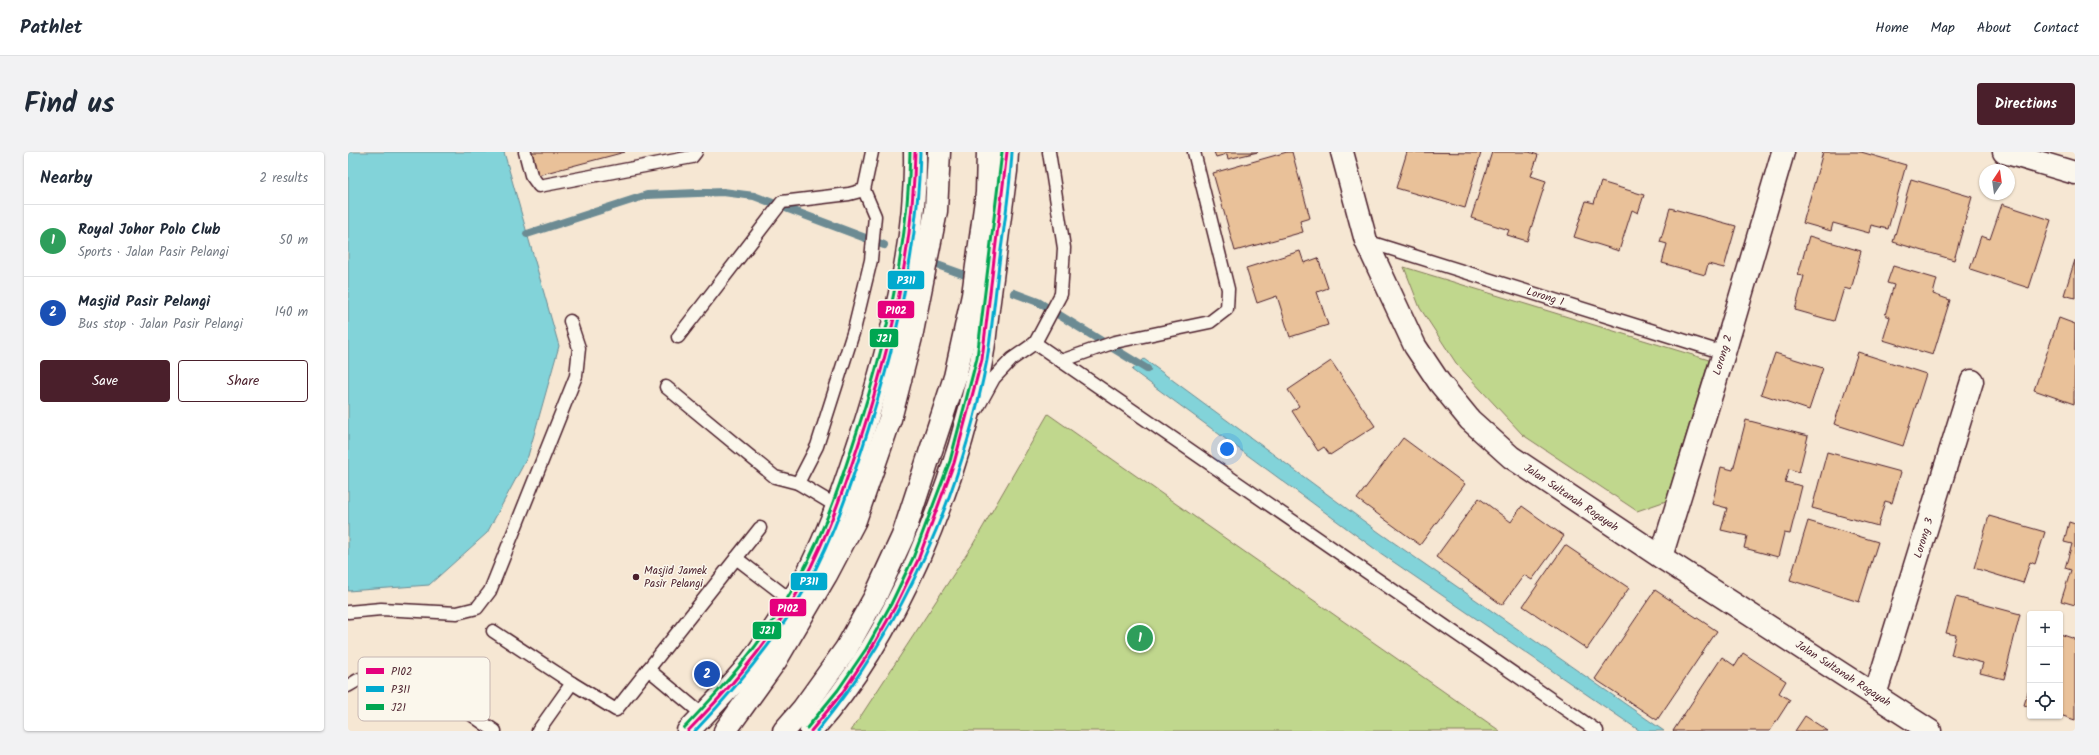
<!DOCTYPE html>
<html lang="en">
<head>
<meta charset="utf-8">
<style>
  :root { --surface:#fff; --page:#f2f2f3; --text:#1f2937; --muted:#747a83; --line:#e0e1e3; --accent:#4a1f2b }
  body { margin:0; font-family:Kalam,sans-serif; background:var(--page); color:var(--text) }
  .controls { position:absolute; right:12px; bottom:12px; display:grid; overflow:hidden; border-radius:4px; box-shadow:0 1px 3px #0004 }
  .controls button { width:36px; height:36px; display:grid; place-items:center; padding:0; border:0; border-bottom:1px solid var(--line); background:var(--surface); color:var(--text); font:20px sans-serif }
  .compass { position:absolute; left:1631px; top:12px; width:36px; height:36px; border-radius:50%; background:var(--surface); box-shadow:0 1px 3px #0004; rotate:13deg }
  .you { position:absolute; left:879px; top:297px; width:14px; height:14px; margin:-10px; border:3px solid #fff; border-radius:50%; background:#1a73e8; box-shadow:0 0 0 6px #1a73e833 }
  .badge { display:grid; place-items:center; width:26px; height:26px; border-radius:50%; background:var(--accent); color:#fff; font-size:13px; font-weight:700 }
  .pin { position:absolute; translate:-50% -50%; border:2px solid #fff; box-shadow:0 1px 4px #0006 }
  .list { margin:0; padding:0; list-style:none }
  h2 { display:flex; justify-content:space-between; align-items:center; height:52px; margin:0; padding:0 16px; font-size:17px }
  h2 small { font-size:13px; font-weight:400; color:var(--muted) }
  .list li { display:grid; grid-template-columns:26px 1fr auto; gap:12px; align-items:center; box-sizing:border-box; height:72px; padding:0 16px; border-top:1px solid var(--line) }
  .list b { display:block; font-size:15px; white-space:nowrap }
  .list p { margin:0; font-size:13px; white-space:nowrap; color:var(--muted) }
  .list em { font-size:13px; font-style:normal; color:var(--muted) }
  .actions { display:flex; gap:8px; padding:12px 16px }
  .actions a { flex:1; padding:9px 0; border:1px solid var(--accent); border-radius:4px; text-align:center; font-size:14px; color:var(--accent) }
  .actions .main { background:var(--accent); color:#fff }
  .icon { flex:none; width:22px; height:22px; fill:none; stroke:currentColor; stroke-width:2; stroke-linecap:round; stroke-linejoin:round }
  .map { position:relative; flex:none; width:1727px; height:579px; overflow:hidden; border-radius:4px }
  header { display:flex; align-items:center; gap:24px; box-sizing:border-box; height:56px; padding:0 20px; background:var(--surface); border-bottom:1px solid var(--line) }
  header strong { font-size:19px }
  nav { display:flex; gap:22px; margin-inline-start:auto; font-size:14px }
  .intro { display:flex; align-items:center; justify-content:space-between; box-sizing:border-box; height:96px; padding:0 24px }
  h1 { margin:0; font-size:28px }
  .button { padding:10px 18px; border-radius:4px; background:var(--accent); color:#fff; font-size:14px; font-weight:700 }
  main { display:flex; gap:24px; padding:0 24px }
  aside { flex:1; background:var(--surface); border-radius:4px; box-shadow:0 1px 3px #0004 }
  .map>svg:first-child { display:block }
  .green { fill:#c0d78d; stroke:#857b5c }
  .water { fill:#82d3d9; stroke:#6c8b93 }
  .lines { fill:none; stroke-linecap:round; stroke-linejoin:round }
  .stream { stroke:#6c8b93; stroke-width:8 }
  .building { fill:#e9c199; stroke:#4a1f2b }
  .lane-casing { stroke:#4a1f2b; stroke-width:15 }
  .street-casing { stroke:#4a1f2b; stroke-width:25 }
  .primary-casing { stroke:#4a1f2b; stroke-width:25 }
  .highway-casing { stroke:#4a1f2b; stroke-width:25 }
  .lane { stroke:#fbf7ec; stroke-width:12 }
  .street { stroke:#fbf7ec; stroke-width:22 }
  .primary { stroke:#fbf7ec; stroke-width:22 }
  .highway { stroke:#fbf7ec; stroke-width:22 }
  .bus-1-casing { stroke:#fbf7ec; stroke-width:6 }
  .bus-2-casing { stroke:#fbf7ec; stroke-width:6 }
  .bus-3-casing { stroke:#fbf7ec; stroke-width:6 }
  .bus-1 { stroke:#e5007d; stroke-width:3 }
  .bus-2 { stroke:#00a9ce; stroke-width:3 }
  .bus-3 { stroke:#00a651; stroke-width:3 }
  .poi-dot { fill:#4a1f2b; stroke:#fbf7ec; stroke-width:1.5 }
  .labels { text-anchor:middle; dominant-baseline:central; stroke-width:3; stroke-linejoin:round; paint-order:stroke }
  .street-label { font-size:11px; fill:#4a1f2b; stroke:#fbf7ec }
  .poi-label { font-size:11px; fill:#4a1f2b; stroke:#fbf7ec; text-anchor:start }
  .key { fill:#fbf7ec; stroke:#c6b6b2; stroke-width:1 }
  .key-label { font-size:11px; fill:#4a1f2b }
  .line-badge { stroke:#fbf7ec; stroke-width:1.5 }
  .badge-label { font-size:11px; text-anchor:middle; font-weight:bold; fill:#fff }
</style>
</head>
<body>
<header>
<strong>Pathlet</strong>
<nav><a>Home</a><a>Map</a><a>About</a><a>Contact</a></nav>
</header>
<div class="intro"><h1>Find us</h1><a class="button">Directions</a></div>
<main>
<aside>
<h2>Nearby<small>2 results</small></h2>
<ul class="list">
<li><span class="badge" style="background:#2e9e5b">1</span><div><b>Royal Johor Polo Club</b><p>Sports · Jalan Pasir Pelangi</p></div><em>50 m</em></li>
<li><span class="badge" style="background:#1a4fb4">2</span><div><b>Masjid Pasir Pelangi</b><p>Bus stop · Jalan Pasir Pelangi</p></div><em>140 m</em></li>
</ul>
<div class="actions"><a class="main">Save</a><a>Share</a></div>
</aside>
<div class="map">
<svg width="1727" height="579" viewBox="0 0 1727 579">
  <rect width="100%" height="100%" fill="#f6e7d3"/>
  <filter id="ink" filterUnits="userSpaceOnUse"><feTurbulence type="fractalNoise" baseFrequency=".025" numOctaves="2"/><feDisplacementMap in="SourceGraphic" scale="8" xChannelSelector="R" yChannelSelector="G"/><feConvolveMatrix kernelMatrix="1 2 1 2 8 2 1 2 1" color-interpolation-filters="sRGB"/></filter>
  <g filter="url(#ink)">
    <g class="green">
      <path d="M1056,115L1361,208L1318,349L1289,359L1175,283L1108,211L1072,156Z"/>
      <path d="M700,262L1152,579H503L624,394Z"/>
    </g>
    <g class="water">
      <path d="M0,0H156L211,194L180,304L139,381L81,433L0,439Z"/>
      <path d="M796,207L1032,381L1316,579H1292L1031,400L784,218Z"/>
    </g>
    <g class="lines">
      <g class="stream">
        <path d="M179,82L299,43L375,40L406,44L536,93"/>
        <path d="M581,110L620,124"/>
        <path d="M666,141L690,150L799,217"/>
      </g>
    </g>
    <g class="building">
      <path d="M184,0H277L190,23Z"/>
      <path d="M866,0H910L880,7L879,2L868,5Z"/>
      <path d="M939,0H944L962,66L952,69L955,80L887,99L865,21Z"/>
      <path d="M1059,0L1133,1L1117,56L1048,36Z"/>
      <path d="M1144,0H1181L1190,3L1183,24L1198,29L1179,89L1159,83L1161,78L1123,66Z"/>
      <path d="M1475,0H1513L1558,13L1540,77L1523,73L1521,81L1485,71L1483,79L1455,71Z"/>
      <path d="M1563,27L1624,45L1606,108L1545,90Z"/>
      <path d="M1253,30L1296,43L1290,61L1284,58L1271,99L1226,85L1238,49L1246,51Z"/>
      <path d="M1654,52L1703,68L1681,136L1622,117L1633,84L1642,87Z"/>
      <path d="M1322,56L1388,74L1376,116L1360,112L1357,123L1314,111L1319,92L1312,90Z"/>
      <path d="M1461,84L1513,99L1503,138L1496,136L1486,169L1447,158L1456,124L1450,123Z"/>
      <path d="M952,99L956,111L970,106L980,136L969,140L980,173L942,185L929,144L909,151L898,116Z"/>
      <path d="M1727,108V146L1716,143Z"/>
      <path d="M1545,114L1589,127L1585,142L1602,148L1585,203L1535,188L1542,165L1537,163L1546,133L1539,131Z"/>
      <path d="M1711,166L1727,172L1726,252L1686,238Z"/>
      <path d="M1510,200L1578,222L1555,294L1486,272Z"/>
      <path d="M1427,201L1475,216L1461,258L1413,242Z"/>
      <path d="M983,209L1027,274L982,303L976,295L970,299L944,259L951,254L940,238Z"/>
      <path d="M1398,268L1460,284L1451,320L1441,317L1437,330L1454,334L1442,382L1436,381L1430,405L1396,396L1399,384L1373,378L1379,356L1364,352L1373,315L1385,318Z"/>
      <path d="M1055,286L1117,332L1072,393L1009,347Z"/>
      <path d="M1479,300L1553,320L1544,351L1537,349L1530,374L1464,356Z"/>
      <path d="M1131,346L1163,370L1174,354L1216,384L1184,428L1176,423L1154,453L1088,405Z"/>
      <path d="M1641,364L1697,380L1687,412L1682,410L1675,431L1626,416Z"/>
      <path d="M1460,369L1530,390L1511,450L1442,428Z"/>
      <path d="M1721,370L1727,372V453L1713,449L1723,418L1717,416L1724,392L1716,390Z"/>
      <path d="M1217,393L1281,436L1239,497L1175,454Z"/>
      <path d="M1307,438L1369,479L1309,568L1247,527Z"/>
      <path d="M1608,445L1672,462L1656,527L1632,521L1635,511L1603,503L1608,483L1598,481Z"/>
      <path d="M1712,482L1727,487V568L1712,563Z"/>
      <path d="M1395,501L1438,529L1431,541L1442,548L1422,579H1325L1374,505L1387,514Z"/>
      <path d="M1682,534V555L1676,553Z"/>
      <path d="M1457,564L1480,579H1447Z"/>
    </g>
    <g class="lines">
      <g class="lane-casing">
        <g id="lane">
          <path d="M177,0L183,23L191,34L344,5L348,0"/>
          <path d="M1018,89L1376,201"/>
          <path d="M330,185L434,50L501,42L516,38L524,0"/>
          <path d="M687,191L1249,579"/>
          <path d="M713,209L767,190L862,170L879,157L880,137L846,0"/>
          <path d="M318,235L427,325L450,331L490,355"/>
          <path d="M629,257L646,226L664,207L687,191L713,142L716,96L701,0"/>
          <path d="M450,331L469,294L506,178L523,108L527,64L516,38"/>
          <path d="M388,406L444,449"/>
          <path d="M0,460L33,457L109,461L129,456L142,439L228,224L231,196L222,169"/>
          <path d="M145,479L224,531"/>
          <path d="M300,517L355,563"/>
          <path d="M0,534C50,498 106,552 147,579"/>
          <path d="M190,579L224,531L268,558L412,376"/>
        </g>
      </g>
      <g class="street-casing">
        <g id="street">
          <path d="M994,0L1018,89L1067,194L1091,230L1122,268L1163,305L1313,405L1582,579"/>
          <path d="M1656,0L1727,21"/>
          <path d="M1313,405L1376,201L1435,0"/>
          <path d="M1527,543L1624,229"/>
        </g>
      </g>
      <g class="primary-casing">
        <g id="primary">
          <path d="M340,579C360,558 381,537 399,515C415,495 430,471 444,449C476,397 495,340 514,282C542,194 569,92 567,0"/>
          <path d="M463,579C549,484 605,339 632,215C637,193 638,170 641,149C647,105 652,62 658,19L659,0"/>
        </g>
      </g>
      <g class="highway-casing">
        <g id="highway">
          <path d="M377,579L428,508L478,423L507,368L542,267L563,185L588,59L591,0"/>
          <path d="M436,579L455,557L498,497L527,445L555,384L607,225L625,143L639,41L640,0"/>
        </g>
      </g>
      <use href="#lane" class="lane"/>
      <use href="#street" class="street"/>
      <use href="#primary" class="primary"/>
      <use href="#highway" class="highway"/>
      <g class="bus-1-casing">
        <g id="bus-1">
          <path d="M340,579C380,538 414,499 444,450C473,401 492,348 510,294C542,198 565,101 567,0"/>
          <path d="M463,579L494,541L522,499L547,455L570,408L606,311L634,207L659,0"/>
        </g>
      </g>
      <g class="bus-2-casing">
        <g id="bus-2">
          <path d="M347,579C385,539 419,499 448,452C478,404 497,350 514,297C546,200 570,102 572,0"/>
          <path d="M469,579C556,473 613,342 639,208C644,176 647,144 651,112C656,75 662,38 664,0"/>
        </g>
      </g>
      <g class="bus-3-casing">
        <g id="bus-3">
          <path d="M336,576C376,534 410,496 439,447C469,399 488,345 505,292C537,197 560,100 562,0"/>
          <path d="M459,576L490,538L518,497L543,452L565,406L602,309L629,206L654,0"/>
        </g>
      </g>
      <use href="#bus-1" class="bus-1"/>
      <use href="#bus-2" class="bus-2"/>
      <use href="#bus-3" class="bus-3"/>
    </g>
  </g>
  <circle class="poi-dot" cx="288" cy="425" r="4"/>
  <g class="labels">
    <g class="street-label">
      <text transform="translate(1197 145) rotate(17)">Lorong 1</text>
      <text transform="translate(1375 203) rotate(-73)">Lorong 2</text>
      <text transform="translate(1223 346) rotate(34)">Jalan Sultanah Rogayah</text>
      <text transform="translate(1576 386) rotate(-73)">Lorong 3</text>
      <text transform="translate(1495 522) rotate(33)">Jalan Sultanah Rogayah</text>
    </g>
    <g class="poi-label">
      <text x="296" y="419">Masjid Jamek<tspan x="296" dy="13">Pasir Pelangi</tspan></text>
    </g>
  </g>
  <rect x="10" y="505" width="132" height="64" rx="6" class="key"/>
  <rect x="18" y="516" width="18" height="6" fill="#e5007d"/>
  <rect x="18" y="534" width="18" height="6" fill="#00a9ce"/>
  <rect x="18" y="552" width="18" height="6" fill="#00a651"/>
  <g class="key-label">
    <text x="43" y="523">P102</text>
    <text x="43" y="541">P311</text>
    <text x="43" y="559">J21</text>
  </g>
  <g class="line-badge">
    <rect x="539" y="118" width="38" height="20" rx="4" fill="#00a9ce"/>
    <rect x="529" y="148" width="38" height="19" rx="4" fill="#e5007d"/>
    <rect x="521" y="176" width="30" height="20" rx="4" fill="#00a651"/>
    <rect x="442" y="420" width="38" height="19" rx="4" fill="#00a9ce"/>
    <rect x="421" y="446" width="38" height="19" rx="4" fill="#e5007d"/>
    <rect x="404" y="469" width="30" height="19" rx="4" fill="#00a651"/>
  </g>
  <g class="badge-label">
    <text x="558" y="132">P311</text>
    <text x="548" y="162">P102</text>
    <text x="536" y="190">J21</text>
    <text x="461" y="433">P311</text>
    <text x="440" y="460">P102</text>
    <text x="419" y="482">J21</text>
  </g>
</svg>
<div class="controls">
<button>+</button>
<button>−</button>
<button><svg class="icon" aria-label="locate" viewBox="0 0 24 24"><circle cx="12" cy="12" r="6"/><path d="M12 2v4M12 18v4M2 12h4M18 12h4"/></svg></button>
</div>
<svg class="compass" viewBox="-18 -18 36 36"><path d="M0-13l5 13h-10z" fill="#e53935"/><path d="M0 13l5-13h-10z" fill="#747a83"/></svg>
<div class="you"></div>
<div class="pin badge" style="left:792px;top:486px;background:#2e9e5b">1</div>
<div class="pin badge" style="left:359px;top:522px;background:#1a4fb4">2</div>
</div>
</main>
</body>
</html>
